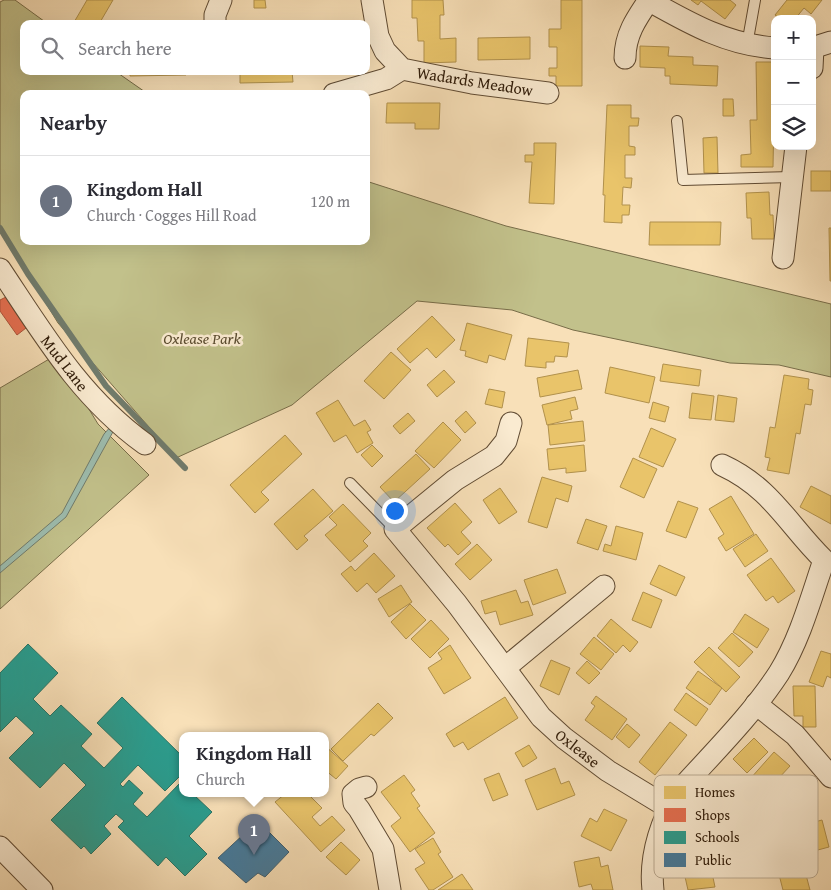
<!DOCTYPE html>
<html lang="en">
<head>
<meta charset="utf-8">
<style>
  :root { --surface:#fff; --page:#f7f7f7; --text:#2b2b33; --muted:#7c7c81; --line:#e1e1e2; --accent:#db2777 }
  body { margin:0; font-family:"Gentium Book Plus",serif; background:var(--page); color:var(--text) }
  .controls { position:absolute; right:15px; top:15px; display:grid; overflow:hidden; border-radius:10px; box-shadow:0 5px 20px #0002 }
  .controls button { width:45px; height:45px; display:grid; place-items:center; padding:0; border:0; border-bottom:1px solid var(--line); background:var(--surface); color:var(--text); font:25px sans-serif }
  .you { position:absolute; left:394px; top:510px; width:18px; height:18px; margin:-12px; border:4px solid #fff; border-radius:50%; background:#1a73e8; box-shadow:0 0 0 8px #1a73e833 }
  .badge { display:grid; place-items:center; width:32px; height:32px; border-radius:50%; background:var(--accent); color:#fff; font-size:16px; font-weight:700 }
  .pin { position:absolute; translate:-50% -41px; filter:drop-shadow(0 1px 2px #0008) }
  .pin::after { content:''; position:absolute; top:26px; width:18px; height:15px; background:inherit; clip-path:polygon(0 0,100% 0,50% 100%) }
  .popup { position:absolute; left:179px; top:732px; width:150px; height:65px; box-sizing:border-box; display:grid; place-content:center; border-radius:10px; background:var(--surface); filter:drop-shadow(0 1px 4px #0005); font-size:16px; white-space:nowrap; color:var(--muted) }
  .popup b { font-size:19px; color:var(--text) }
  .popup::after { content:''; position:absolute; left:50%; top:100%; margin-left:-10px; border:10px solid transparent; border-top-color:var(--surface) }
  .list { margin:0; padding:0; list-style:none }
  h2 { display:flex; justify-content:space-between; align-items:center; height:65px; margin:0; padding:0 20px; font-size:21px }
  h2 small { font-size:16px; font-weight:400; color:var(--muted) }
  .list li { display:grid; grid-template-columns:32px 1fr auto; gap:15px; align-items:center; box-sizing:border-box; height:90px; padding:0 20px; border-top:1px solid var(--line) }
  .list b { display:block; font-size:19px; white-space:nowrap }
  .list p { margin:0; font-size:16px; white-space:nowrap; color:var(--muted) }
  .list em { font-size:16px; font-style:normal; color:var(--muted) }
  .icon { flex:none; width:28px; height:28px; fill:none; stroke:currentColor; stroke-width:2; stroke-linecap:round; stroke-linejoin:round }
  .map { position:relative; flex:none; width:831px; height:890px; overflow:hidden }
  .search { position:absolute; background:var(--surface); box-shadow:0 5px 20px #0002; left:20px; top:20px; width:350px; height:55px; display:flex; align-items:center; gap:12px; box-sizing:border-box; padding:0 18px; border-radius:10px; color:var(--muted); font-size:19px }
  .panel { position:absolute; background:var(--surface); box-shadow:0 5px 20px #0002; left:20px; top:90px; width:350px; height:155px; border-radius:10px }
  .map>svg:first-child { display:block }
  .green { fill:#c2c18b; stroke:#786d49 }
  .water { fill:#9dbdaf; stroke:#707b6c }
  .homes { fill:#e9c46a; stroke:#b1914c }
  .shops { fill:#e76f51; stroke:#af553b }
  .schools { fill:#2a9d8f; stroke:#2b7566 }
  .public { fill:#457b9d; stroke:#3e5e70 }
  .lines { fill:none; stroke-linecap:round; stroke-linejoin:round }
  .stream { stroke:#707b6c; stroke-width:6 }
  .service-casing { stroke:#604b33; stroke-width:12 }
  .minor-casing { stroke:#604b33; stroke-width:23 }
  .service { stroke:#faebd1; stroke-width:10 }
  .minor { stroke:#faebd1; stroke-width:21 }
  .labels { text-anchor:middle; dominant-baseline:central; stroke-width:5; stroke-linejoin:round; paint-order:stroke }
  .street-label { font-size:16px; fill:#2d1907; stroke:#faebd1 }
  .park-label { font-size:16px; font-style:italic; fill:#5a4b2f; stroke:#faebd1 }
  .key { fill:#faebd1; stroke:#bcac94; stroke-width:1 }
  .key-label { font-size:14px; fill:#2d1907 }
</style>
</head>
<body>
<div class="map">
<svg width="831" height="890" viewBox="0 0 831 890">
  <rect width="100%" height="100%" fill="#f8e0b8"/>
  <filter id="stains"><feTurbulence type="fractalNoise" baseFrequency=".004" numOctaves="4"/><feColorMatrix values="0 0 0 0 .2 0 0 0 0 .09 0 0 0 0 .02 0 0 0 .5 -.17"/></filter>
  <radialGradient id="worn" r=".72"><stop offset=".6" stop-color="#630" stop-opacity="0"/><stop offset="1" stop-color="#630" stop-opacity=".3"/></radialGradient>
  <g class="green">
    <path d="M4,0H15L48,24H24V71H115L148,94H24V241H366V181L506,226L831,304V377L779,365L730,363L573,330L512,310L417,301L292,405L176,458L58,323L0,228V2Z"/>
    <path d="M56,355L98,424L149,475L0,609V388Z"/>
  </g>
  <path class="water" d="M112,425L114,430L66,517L0,573V566L62,513L104,434Z"/>
  <g class="homes">
    <path d="M87,0H113L99,24H73Z"/>
    <path d="M254,0H265L266,8H254Z"/>
    <path d="M412,0H443L444,15H440V39L456,38V62L424,63V41H418L417,18H412Z"/>
    <path d="M561,0H582V86H556V76H549V68H557V47H549V29H561Z"/>
    <path d="M691,0H730L736,5L725,19L701,1L698,5Z"/>
    <path d="M787,0H822L811,14L804,8L795,19H780L775,15Z"/>
    <path d="M530,37V59L478,60V38Z"/>
    <path d="M640,46L669,47L668,56L693,57V65L718,66L717,86L670,84V76H665V68L640,67Z"/>
    <path d="M756,62H775L773,167H741V155L751,154L750,120H757Z"/>
    <path d="M130,71H186V75L130,76Z"/>
    <path d="M240,71H304H292L293,82L240,83Z"/>
    <path d="M723,99H733L734,116H723Z"/>
    <path d="M387,103H440L439,129H415V123H386Z"/>
    <path d="M607,105H631V118H639L638,126H629V146L635,147V155H625V178H632L631,188L623,187L622,205H630L629,215H622V223L604,222L605,195H603Z"/>
    <path d="M717,137L718,173H704L703,138Z"/>
    <path d="M534,143H556L554,204L529,203L532,162H525V155H534Z"/>
    <rect x="811" y="171" width="20" height="20"/>
    <path d="M769,192L770,215H773L774,239H752L751,218H747L746,193Z"/>
    <path d="M650,222H721L720,245H649Z"/>
    <path d="M829,228H831V281H830Z"/>
    <path d="M432,316L455,340L436,358L427,348L410,363L397,349Z"/>
    <path d="M467,323L512,335L505,360L489,355L487,363L465,356L466,351L460,350Z"/>
    <path d="M528,338L569,343L567,357L555,356L554,362H546V368L525,366Z"/>
    <path d="M391,352L411,370L384,399L364,381Z"/>
    <path d="M663,364L701,370L699,386L660,381Z"/>
    <path d="M610,367L655,377L649,403L605,393Z"/>
    <path d="M444,370L455,382L437,397L427,385Z"/>
    <path d="M578,370L582,389L540,397L537,378Z"/>
    <path d="M784,375L809,379L808,389L813,390L811,405L805,404L800,434L796,433L789,474L767,470L770,458L765,457L770,427L775,428Z"/>
    <path d="M489,389L505,392L502,408L485,404Z"/>
    <path d="M692,393L714,396L711,420L689,418Z"/>
    <path d="M718,395L737,398L734,422L715,420Z"/>
    <path d="M575,397L578,409L570,411L572,419L547,425L542,405Z"/>
    <path d="M338,400L354,426L365,420L371,430L367,432L373,443L357,453L346,435L334,442L316,413Z"/>
    <path d="M653,402L669,407L665,422L649,418Z"/>
    <path d="M466,411L476,423L465,433L455,421Z"/>
    <path d="M408,413L415,421L400,434L393,426Z"/>
    <path d="M583,421L585,441L550,445L548,425Z"/>
    <path d="M443,422L461,440L434,468L415,451Z"/>
    <path d="M651,428L676,439L663,467L639,457Z"/>
    <path d="M285,435L302,454L261,492L269,500L255,513L230,485Z"/>
    <path d="M372,445L383,456L372,467L361,455Z"/>
    <path d="M584,445L586,471L566,473V468L549,470L547,449Z"/>
    <path d="M416,454L430,469L394,502L380,487Z"/>
    <path d="M633,458L657,469L644,498L620,487Z"/>
    <path d="M542,477L572,486L568,502L556,498L547,528L528,522Z"/>
    <path d="M811,486L831,496V524L800,507Z"/>
    <path d="M500,488L517,512L499,524L483,500Z"/>
    <path d="M313,489L333,511L304,536L308,540L297,550L274,524Z"/>
    <path d="M731,496L754,534L726,551L718,538L724,534L709,509Z"/>
    <path d="M678,501L698,508L686,538L666,531Z"/>
    <path d="M455,503L472,522L461,532L471,543L458,555L448,544L445,547L427,528Z"/>
    <path d="M343,504L371,533L363,541L368,546L350,562L325,535L337,525L329,517Z"/>
    <path d="M586,519L607,526L598,550L577,543Z"/>
    <path d="M616,526L643,533L636,560L603,551L605,544L611,546Z"/>
    <path d="M756,534L768,551L745,567L733,549Z"/>
    <path d="M477,544L492,560L470,580L455,564Z"/>
    <path d="M374,553L395,576L376,593L367,583L357,592L341,574L351,566L355,571Z"/>
    <path d="M771,558L795,591L778,603L773,596L766,601L747,575Z"/>
    <path d="M659,565L685,577L676,596L650,584Z"/>
    <path d="M557,569L566,593L533,605L524,580Z"/>
    <path d="M401,585L412,602L389,617L378,599Z"/>
    <path d="M516,590L521,603L528,601L533,615L500,625L496,611L485,614L481,601Z"/>
    <path d="M643,592L662,600L651,628L632,620Z"/>
    <path d="M410,604L426,620L406,639L391,622Z"/>
    <path d="M745,614L769,629L757,648L733,632Z"/>
    <path d="M611,619L638,642L630,652L623,645L616,653L597,636Z"/>
    <path d="M431,620L449,639L430,658L411,639Z"/>
    <path d="M732,633L753,652L739,667L718,648Z"/>
    <path d="M594,637L614,654L601,670L580,654Z"/>
    <path d="M450,645L471,678L444,694L428,668L442,659L438,653Z"/>
    <path d="M709,647L740,677L726,692L694,662Z"/>
    <path d="M821,651L831,654V678L827,676L823,687L809,682Z"/>
    <path d="M551,660L570,668L559,695L540,686Z"/>
    <path d="M587,661L600,673L589,684L576,673Z"/>
    <path d="M698,671L722,688L710,705L686,688Z"/>
    <path d="M793,686H815L816,727H803V716H794Z"/>
    <path d="M686,693L708,709L696,726L674,710Z"/>
    <path d="M596,696L627,719L612,740L585,720L595,706L591,703Z"/>
    <path d="M505,697L518,718L468,750L463,742L454,747L446,734Z"/>
    <path d="M378,703L393,718L374,736L371,734L343,761L331,749Z"/>
    <path d="M670,722L687,735L655,775L639,762Z"/>
    <path d="M627,724L640,735L629,748L616,737Z"/>
    <path d="M754,738L768,752L747,773L733,759Z"/>
    <path d="M529,745L537,758L523,767L515,753Z"/>
    <path d="M325,746L348,766L336,779L325,770Z"/>
    <path d="M774,752L790,766L765,793L750,779Z"/>
    <path d="M555,768L561,784L569,781L575,795L537,810L525,780Z"/>
    <path d="M499,773L508,795L493,801L484,779Z"/>
    <path d="M404,775L415,790L411,793L420,806L417,808L435,833L410,852L391,826L401,818L381,792Z"/>
    <path d="M790,781L812,800L798,815L776,796Z"/>
    <path d="M729,783L741,794L736,799L723,789Z"/>
    <path d="M717,789L735,800L713,833L695,822Z"/>
    <path d="M285,794H308L322,808L312,817L320,826L332,816L345,830L321,852L275,802Z"/>
    <path d="M604,809L627,820L611,851L581,836L590,818L597,822Z"/>
    <path d="M822,820L829,847L799,855L794,835L808,831L807,824Z"/>
    <path d="M704,835L708,853L713,852L716,867L711,868L715,887L688,890L681,859L694,856L690,839Z"/>
    <path d="M433,838L441,852L438,854L453,877L433,890H429L415,869L425,863L415,849Z"/>
    <path d="M341,842L360,860L346,875L326,857Z"/>
    <path d="M801,856L810,890H783L776,863Z"/>
    <path d="M599,857L601,867L608,865L613,890H593L591,884L579,887L574,862Z"/>
    <path d="M462,874L473,890H438Z"/>
  </g>
  <path class="shops" d="M6,297L26,328L17,335L0,311V300Z"/>
  <path class="schools" d="M28,644L58,673L33,699L50,716L61,705L92,734L81,746L104,768L123,748L97,723L122,697L183,757V773L165,791L138,765L120,784L123,787L129,780L143,793L133,804L147,817L181,782L183,794H193L212,812L189,836L207,854L185,876L166,857L158,866L118,827L124,821L116,814L104,826L111,834L91,854L84,846L81,849L51,820L86,785L64,763L40,788L9,758L34,733L16,716L0,732V673Z"/>
  <path class="public" d="M258,821L289,852L265,877L258,873L246,883L218,858Z"/>
  <g class="lines">
    <path class="stream" d="M0,228L28,274L106,386L185,468"/>
    <g class="service-casing">
      <g id="service">
        <path d="M747,45L755,0"/>
        <path d="M677,121L683,180L792,177"/>
        <path d="M350,483L395,529"/>
      </g>
    </g>
    <g class="minor-casing">
      <g id="minor">
        <path d="M372,0L378,36L385,51L402,69L472,83L548,93"/>
        <path d="M648,0C689,23 727,45 775,48"/>
        <path d="M215,24V15L221,0"/>
        <path d="M812,48L831,42"/>
        <path d="M625,58C625,35 636,19 649,0"/>
        <path d="M812,68L813,48"/>
        <path d="M334,94L386,79L402,69"/>
        <path d="M783,258L796,146"/>
        <path d="M0,269C44,335 80,397 145,444"/>
        <path d="M511,423L506,441L494,456L455,480L395,529L457,604L541,717L564,738L608,771L669,808"/>
        <path d="M505,668L604,586"/>
        <path d="M756,704L795,735L831,777"/>
        <path d="M366,787L359,789L353,794L354,803L359,809L383,849L390,890"/>
        <path d="M0,847L42,890"/>
        <path d="M653,890C649,855 661,822 678,792C712,754 751,716 779,673C800,639 811,598 824,560C788,525 772,488 722,465"/>
      </g>
    </g>
    <use href="#service" class="service"/>
    <use href="#minor" class="minor"/>
  </g>
  <g class="labels">
    <g class="street-label">
      <text transform="translate(475 81) rotate(9)">Wadards Meadow</text>
      <text transform="translate(65 363) rotate(52)">Mud Lane</text>
      <text transform="translate(578 748) rotate(38)">Oxlease</text>
    </g>
    <g class="park-label">
      <text x="202" y="338">Oxlease Park</text>
    </g>
  </g>
  <rect x="654" y="775" width="164" height="103" rx="8" class="key"/>
  <rect x="664" y="786" width="22" height="13" fill="#e9c46a"/>
  <rect x="664" y="808" width="22" height="14" fill="#e76f51"/>
  <rect x="664" y="831" width="22" height="13" fill="#2a9d8f"/>
  <rect x="664" y="853" width="22" height="14" fill="#457b9d"/>
  <g class="key-label">
    <text x="695" y="797">Homes</text>
    <text x="695" y="820">Shops</text>
    <text x="695" y="842">Schools</text>
    <text x="695" y="865">Public</text>
  </g>
  <rect width="100%" height="100%" filter="url(#stains)"/>
  <rect width="100%" height="100%" fill="url(#worn)"/>
</svg>
<div class="controls">
<button>+</button>
<button>−</button>
<button><svg class="icon" aria-label="layers" viewBox="0 0 24 24"><path d="M12 4l9 5-9 5-9-5zM3 14l9 5 9-5"/></svg></button>
</div>
<div class="you"></div>
<div class="pin badge" style="left:254px;top:855px;background:#6b7280">1</div>
<div class="popup"><b>Kingdom Hall</b>Church</div>
<div class="search"><svg class="icon" aria-label="search" viewBox="0 0 24 24"><circle cx="10" cy="10" r="6"/><path d="M15 15l6 6"/></svg>Search here</div>
<section class="panel">
<h2>Nearby<small></small></h2>
<ul class="list">
<li><span class="badge" style="background:#6b7280">1</span><div><b>Kingdom Hall</b><p>Church · Cogges Hill Road</p></div><em>120 m</em></li>
</ul>
</section>
</div>
</body>
</html>
